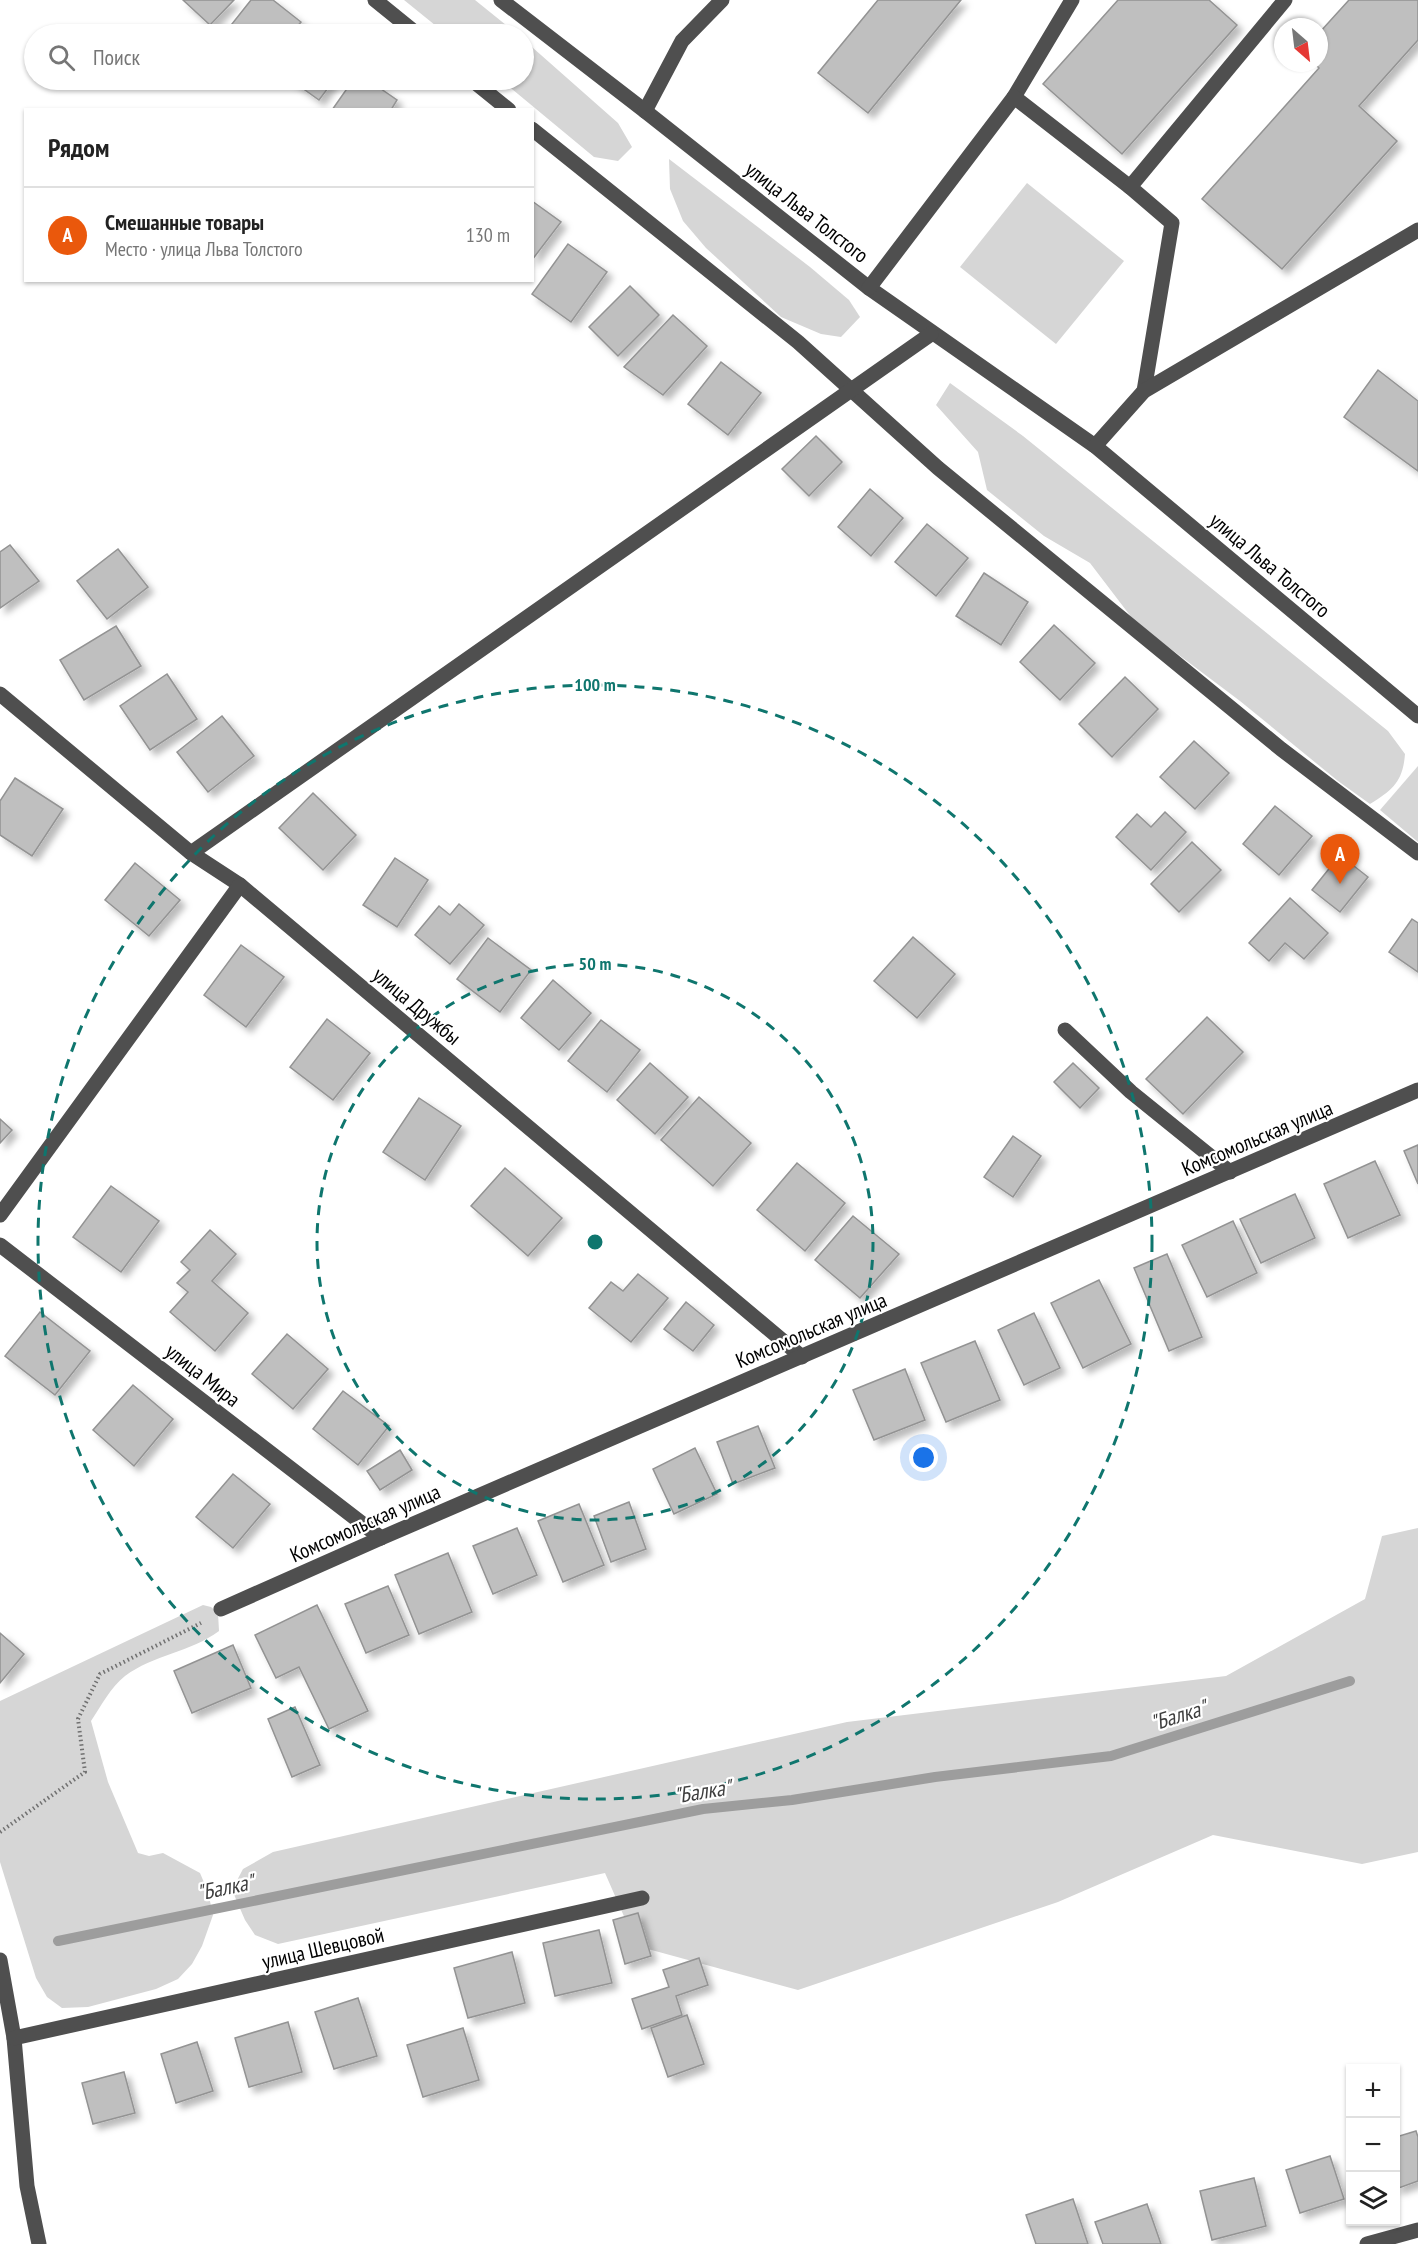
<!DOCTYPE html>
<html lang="ru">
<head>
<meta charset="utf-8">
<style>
  :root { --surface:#fff; --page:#f2f2f2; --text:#222; --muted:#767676; --line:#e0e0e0; --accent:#ea580c }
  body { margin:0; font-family:"PT Sans Narrow",sans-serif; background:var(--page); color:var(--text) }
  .controls { position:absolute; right:18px; bottom:18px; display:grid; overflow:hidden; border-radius:0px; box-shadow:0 2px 4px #0004 }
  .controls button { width:54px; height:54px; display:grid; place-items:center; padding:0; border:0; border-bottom:2px solid var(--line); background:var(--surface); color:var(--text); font:30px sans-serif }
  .compass { position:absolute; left:1274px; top:18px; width:54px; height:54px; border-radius:50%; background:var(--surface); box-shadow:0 2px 4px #0004; rotate:152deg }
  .you { position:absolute; left:924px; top:1458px; width:21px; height:21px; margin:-15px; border:4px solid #fff; border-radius:50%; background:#1a73e8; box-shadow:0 0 0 9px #1a73e833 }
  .badge { display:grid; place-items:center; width:39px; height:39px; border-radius:50%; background:var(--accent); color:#fff; font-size:20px; font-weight:700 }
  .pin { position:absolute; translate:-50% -50px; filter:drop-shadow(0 2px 3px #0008) }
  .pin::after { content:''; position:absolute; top:32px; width:21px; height:18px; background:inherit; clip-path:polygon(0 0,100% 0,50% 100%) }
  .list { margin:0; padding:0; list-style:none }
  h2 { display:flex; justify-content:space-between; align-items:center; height:78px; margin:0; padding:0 24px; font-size:26px }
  h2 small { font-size:20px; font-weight:400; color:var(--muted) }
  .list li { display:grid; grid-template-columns:39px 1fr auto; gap:18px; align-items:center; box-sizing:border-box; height:96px; padding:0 24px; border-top:2px solid var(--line) }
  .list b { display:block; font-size:22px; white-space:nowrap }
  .list p { margin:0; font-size:20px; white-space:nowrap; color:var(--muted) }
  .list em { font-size:20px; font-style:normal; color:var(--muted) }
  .icon { flex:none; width:33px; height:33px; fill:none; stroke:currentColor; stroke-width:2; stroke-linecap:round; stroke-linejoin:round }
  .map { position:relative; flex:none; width:1418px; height:2244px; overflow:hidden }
  .search { position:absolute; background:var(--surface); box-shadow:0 2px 4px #0004; left:24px; top:24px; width:510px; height:66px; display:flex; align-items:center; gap:15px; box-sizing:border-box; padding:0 21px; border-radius:33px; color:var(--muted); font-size:22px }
  .panel { position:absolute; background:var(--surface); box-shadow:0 2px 4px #0004; left:24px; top:108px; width:510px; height:174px; border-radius:0px }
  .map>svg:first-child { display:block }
  .green { fill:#d6d6d6 }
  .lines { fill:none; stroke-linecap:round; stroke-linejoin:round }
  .stream { stroke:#9d9d9d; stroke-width:10 }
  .building { fill:#bfbfbf; stroke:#939393; stroke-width:1.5; filter:url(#shadow) }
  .path { stroke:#717171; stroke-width:4; stroke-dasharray:1.5 3; stroke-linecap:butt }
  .minor { stroke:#4f4f4f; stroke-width:15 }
  .ring { fill:none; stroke:#0f766e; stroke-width:3; stroke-dasharray:10 8 }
  .labels { text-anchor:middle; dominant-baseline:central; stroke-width:4.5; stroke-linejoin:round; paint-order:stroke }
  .street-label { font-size:21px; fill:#000; stroke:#fff }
  .water-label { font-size:22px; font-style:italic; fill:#3e3e3e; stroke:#fff }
  .centre { fill:#0f766e; stroke:#fff; stroke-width:3 }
  .ring-label { font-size:18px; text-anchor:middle; font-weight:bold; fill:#0f766e; stroke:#fff; stroke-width:4.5; stroke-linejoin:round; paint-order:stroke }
</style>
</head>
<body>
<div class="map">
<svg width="1418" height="2244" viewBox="0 0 1418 2244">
  <defs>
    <filter id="shadow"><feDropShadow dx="5.5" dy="5.5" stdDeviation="3" flood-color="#0004"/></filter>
  </defs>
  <rect width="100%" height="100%" fill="#fff"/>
  <g class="green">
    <path d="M404,0H475L517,34H446Z"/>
    <path d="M524,40L618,123L632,147L618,161L594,157L501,80H524Z"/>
    <path d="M669,159L810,267L849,300L860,317L841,337L821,334L781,317L706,248L683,221L670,189Z"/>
    <path d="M1027,183L1124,261L1056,344L960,267Z"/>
    <path d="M950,383L1023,436L1388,731L1405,754C1403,781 1393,790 1370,804L1338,781L1240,701L1135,622L1090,563L1044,536L987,490L978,452L936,405Z"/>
    <path d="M1418,766V842L1380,810Z"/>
    <path d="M1418,1528V1852L1362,1864L1213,1835L1058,1902L798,1990L637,1946L605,1873L278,1944L255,1935L245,1920L232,1890L243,1869L273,1852L847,1722L1226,1676L1365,1599L1382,1536Z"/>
    <path d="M203,1605L211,1607L218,1613L219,1631C191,1652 153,1655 125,1676C111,1687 101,1706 91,1721L108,1782L138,1853L149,1856L163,1853L200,1873L208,1892L213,1915L202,1946L192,1964L178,1979L156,1989L88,2007L62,2008L47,1997L36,1978L0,1862V1701Z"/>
  </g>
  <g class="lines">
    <path class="stream" d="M58,1941L703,1809L792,1800L935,1777L1111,1756L1350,1681"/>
  </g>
  <g class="building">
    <path d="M183,0H234L210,25Z"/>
    <path d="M251,0H273L301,22L291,34H224Z"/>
    <path d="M878,0H961L868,113L818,73Z"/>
    <path d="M1118,0H1209L1237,25L1122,154L1043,84Z"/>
    <path d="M1349,0H1418V40L1359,106L1397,141L1282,269L1202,199L1319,68L1314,63H1319V33Z"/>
    <path d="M291,80H334L319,100Z"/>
    <path d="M353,80H368L397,100L391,110H332Z"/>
    <path d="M532,201L561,222L532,260Z"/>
    <path d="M568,244L607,272L571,322L532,294Z"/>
    <path d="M630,286L659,315L618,356L589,327Z"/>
    <path d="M673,315L707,346L663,395L624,367Z"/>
    <path d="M721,362L761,393L728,435L688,404Z"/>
    <path d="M1378,370L1418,401V471L1344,417Z"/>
    <path d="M816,436L842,462L809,496L782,469Z"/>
    <path d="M870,489L903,518L871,556L838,527Z"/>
    <path d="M927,524L968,558L936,596L895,562Z"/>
    <path d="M10,545L39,581L0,608V552Z"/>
    <path d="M118,549L148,587L107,619L77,581Z"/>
    <path d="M984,573L1028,602L1001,645L956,616Z"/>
    <path d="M1054,625L1095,663L1060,700L1020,662Z"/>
    <path d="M116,626L141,666L84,700L60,660Z"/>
    <path d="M167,674L197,719L150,750L120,706Z"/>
    <path d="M1125,677L1158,709L1112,757L1079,724Z"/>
    <path d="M222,716L254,756L208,792L177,752Z"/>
    <path d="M1194,741L1229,773L1195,809L1160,777Z"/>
    <path d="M15,778L63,809L32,856L0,835V801Z"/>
    <path d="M313,793L356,835L323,870L279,828Z"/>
    <path d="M1275,806L1312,836L1279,875L1243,844Z"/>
    <path d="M1165,812L1186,832L1151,870L1116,837L1137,814L1151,827Z"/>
    <path d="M1192,842L1221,870L1179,912L1151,884Z"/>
    <path d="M1340,855L1368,877L1340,912L1312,890Z"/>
    <path d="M395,858L428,880L397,927L363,905Z"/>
    <path d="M135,863L180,900L149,936L105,900Z"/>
    <path d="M1290,898L1328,933L1304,959L1285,943L1269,961L1249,943Z"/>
    <path d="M459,904L484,925L450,964L415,935L439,906L450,915Z"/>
    <path d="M1412,919L1418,923V972L1389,952Z"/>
    <path d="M913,937L955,974L917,1018L874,981Z"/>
    <path d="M488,938L531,970L500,1012L457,979Z"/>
    <path d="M241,945L284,977L246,1027L204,995Z"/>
    <path d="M553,980L591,1013L559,1050L521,1018Z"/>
    <path d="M1207,1017L1243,1052L1183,1114L1146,1079Z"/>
    <path d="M327,1019L370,1053L333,1100L290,1067Z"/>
    <path d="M601,1020L640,1050L607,1092L568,1061Z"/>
    <path d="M650,1063L688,1097L655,1134L617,1100Z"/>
    <path d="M1073,1063L1099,1088L1080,1108L1054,1082Z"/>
    <path d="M699,1097L751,1143L713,1186L661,1140Z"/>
    <path d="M419,1098L461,1126L425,1180L383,1152Z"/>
    <path d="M0,1119L12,1130L0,1143Z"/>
    <path d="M1013,1136L1041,1156L1013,1197L984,1177Z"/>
    <path d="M1418,1145V1184L1404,1151Z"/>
    <path d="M1375,1161L1400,1215L1348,1238L1324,1184Z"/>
    <path d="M797,1163L845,1203L805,1251L757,1210Z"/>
    <path d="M505,1168L562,1218L528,1256L471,1206Z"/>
    <path d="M111,1186L159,1221L121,1272L73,1237Z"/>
    <path d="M1295,1194L1315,1238L1261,1263L1240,1219Z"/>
    <path d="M853,1216L899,1254L860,1298L815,1260Z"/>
    <path d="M1233,1221L1257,1273L1207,1297L1182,1245Z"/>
    <path d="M210,1230L236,1254L212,1281L248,1313L215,1351L170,1312L188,1292L177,1283L190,1270L181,1262Z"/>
    <path d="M1167,1254L1202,1337L1169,1351L1134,1268Z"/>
    <path d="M638,1274L668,1298L631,1342L589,1308L611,1282L623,1291Z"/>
    <path d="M1099,1280L1131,1344L1083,1368L1051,1303Z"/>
    <path d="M686,1302L714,1325L693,1351L664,1329Z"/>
    <path d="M40,1312L90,1351L55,1395L5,1356Z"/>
    <path d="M1034,1313L1060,1368L1024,1385L998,1330Z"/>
    <path d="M287,1334L328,1369L293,1409L252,1374Z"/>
    <path d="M975,1341L1000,1400L946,1422L921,1363Z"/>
    <path d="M905,1369L925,1420L874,1440L853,1390Z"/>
    <path d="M133,1385L173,1419L134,1466L93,1430Z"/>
    <path d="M343,1391L389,1426L358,1465L313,1429Z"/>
    <path d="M758,1426L775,1468L733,1484L717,1442Z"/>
    <path d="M695,1448L717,1494L674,1514L653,1469Z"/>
    <path d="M400,1450L412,1470L380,1490L367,1471Z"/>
    <path d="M233,1474L270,1504L233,1548L196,1517Z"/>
    <path d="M629,1502L646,1549L611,1562L594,1516Z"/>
    <path d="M579,1504L604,1565L563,1582L538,1521Z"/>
    <path d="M517,1528L537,1575L493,1594L473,1546Z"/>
    <path d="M448,1553L472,1612L419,1634L395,1575Z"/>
    <path d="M388,1586L409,1635L366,1653L345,1604Z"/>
    <path d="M317,1605L368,1711L329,1729L299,1667L276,1678L255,1635Z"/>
    <path d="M0,1633L24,1654L0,1683Z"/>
    <path d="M233,1645L251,1688L192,1713L174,1671Z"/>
    <path d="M295,1707L320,1765L292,1777L268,1719Z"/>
    <path d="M638,1913L651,1956L625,1964L613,1920Z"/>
    <path d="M599,1930L612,1983L555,1996L543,1943Z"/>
    <path d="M512,1952L525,2003L468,2018L454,1968Z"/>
    <path d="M699,1958L708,1985L676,1996L682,2015L642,2029L632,1999L669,1987L663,1970Z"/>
    <path d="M358,1998L377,2056L334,2069L315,2012Z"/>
    <path d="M687,2015L704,2064L668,2077L651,2028Z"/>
    <path d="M288,2022L302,2072L249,2087L235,2038Z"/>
    <path d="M463,2028L479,2080L423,2097L407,2045Z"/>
    <path d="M197,2042L213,2091L176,2103L161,2054Z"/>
    <path d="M124,2072L135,2113L93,2124L82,2083Z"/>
    <path d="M1416,2131L1418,2137V2181L1396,2189V2137Z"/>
    <path d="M1330,2156L1344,2199L1300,2213L1286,2170Z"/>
    <path d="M1254,2178L1266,2226L1212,2240L1200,2191Z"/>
    <path d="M1073,2199L1088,2244H1036L1026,2215Z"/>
    <path d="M1147,2204L1161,2244H1103L1095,2222Z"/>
  </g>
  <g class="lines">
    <path class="path" d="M0,1832L85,1772L78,1719L100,1674L201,1623"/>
    <g class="minor">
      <path d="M375,0L417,34"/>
      <path d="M501,0L645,111L869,288L1095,446L1418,716"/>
      <path d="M472,80L509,110"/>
      <path d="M1014,97L1072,0"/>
      <path d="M645,111L682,41L722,0"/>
      <path d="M532,129L798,342L938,468L1281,749L1418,853"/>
      <path d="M869,288L1014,97L1130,187"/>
      <path d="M1144,391L1172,223L1130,187L1285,0"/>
      <path d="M1095,446L1144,391L1418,230"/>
      <path d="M0,694L191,853L240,885L802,1357"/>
      <path d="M191,853L931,334"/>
      <path d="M1065,1030L1131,1092L1230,1172"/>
      <path d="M0,1215L240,885"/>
      <path d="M0,1245L381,1538"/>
      <path d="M221,1609L381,1538L1418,1090"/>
      <path d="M0,1960L14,2038L27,2186L39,2244"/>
      <path d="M14,2038L642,1898"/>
      <path d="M1367,2244L1418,2230"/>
    </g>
  </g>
  <g class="ring">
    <circle cx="595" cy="1242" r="278"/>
    <circle cx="595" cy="1242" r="557"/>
  </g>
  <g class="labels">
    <g class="street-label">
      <text transform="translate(807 212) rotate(38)">улица Льва Толстого</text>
      <text transform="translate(1270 565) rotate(40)">улица Льва Толстого</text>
      <text transform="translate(417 1006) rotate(40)">улица Дружбы</text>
      <text transform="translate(1257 1138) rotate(-23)">Комсомольская улица</text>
      <text transform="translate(811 1330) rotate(-23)">Комсомольская улица</text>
      <text transform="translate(203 1375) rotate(38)">улица Мира</text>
      <text transform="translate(365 1523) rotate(-24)">Комсомольская улица</text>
      <text transform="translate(323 1948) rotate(-13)">улица Шевцовой</text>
    </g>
    <g class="water-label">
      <text transform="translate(1178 1715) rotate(-17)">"Балка"</text>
      <text transform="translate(702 1791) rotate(-9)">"Балка"</text>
      <text transform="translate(225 1887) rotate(-12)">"Балка"</text>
    </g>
  </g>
  <circle cx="595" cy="1242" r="9" class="centre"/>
  <g class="ring-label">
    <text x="595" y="691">100 m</text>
    <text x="595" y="970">50 m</text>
  </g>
</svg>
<div class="controls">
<button>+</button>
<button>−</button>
<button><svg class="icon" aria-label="layers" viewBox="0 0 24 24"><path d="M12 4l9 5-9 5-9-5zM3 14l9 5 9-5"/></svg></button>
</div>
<svg class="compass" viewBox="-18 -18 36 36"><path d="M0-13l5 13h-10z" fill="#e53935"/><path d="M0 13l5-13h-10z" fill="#767676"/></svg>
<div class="you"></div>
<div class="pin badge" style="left:1340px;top:884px">A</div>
<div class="search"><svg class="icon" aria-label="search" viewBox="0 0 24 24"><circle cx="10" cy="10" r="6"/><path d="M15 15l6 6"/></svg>Поиск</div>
<section class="panel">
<h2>Рядом<small></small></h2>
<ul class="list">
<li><span class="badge">A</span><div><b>Смешанные товары</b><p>Место · улица Льва Толстого</p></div><em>130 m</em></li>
</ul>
</section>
</div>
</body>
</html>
